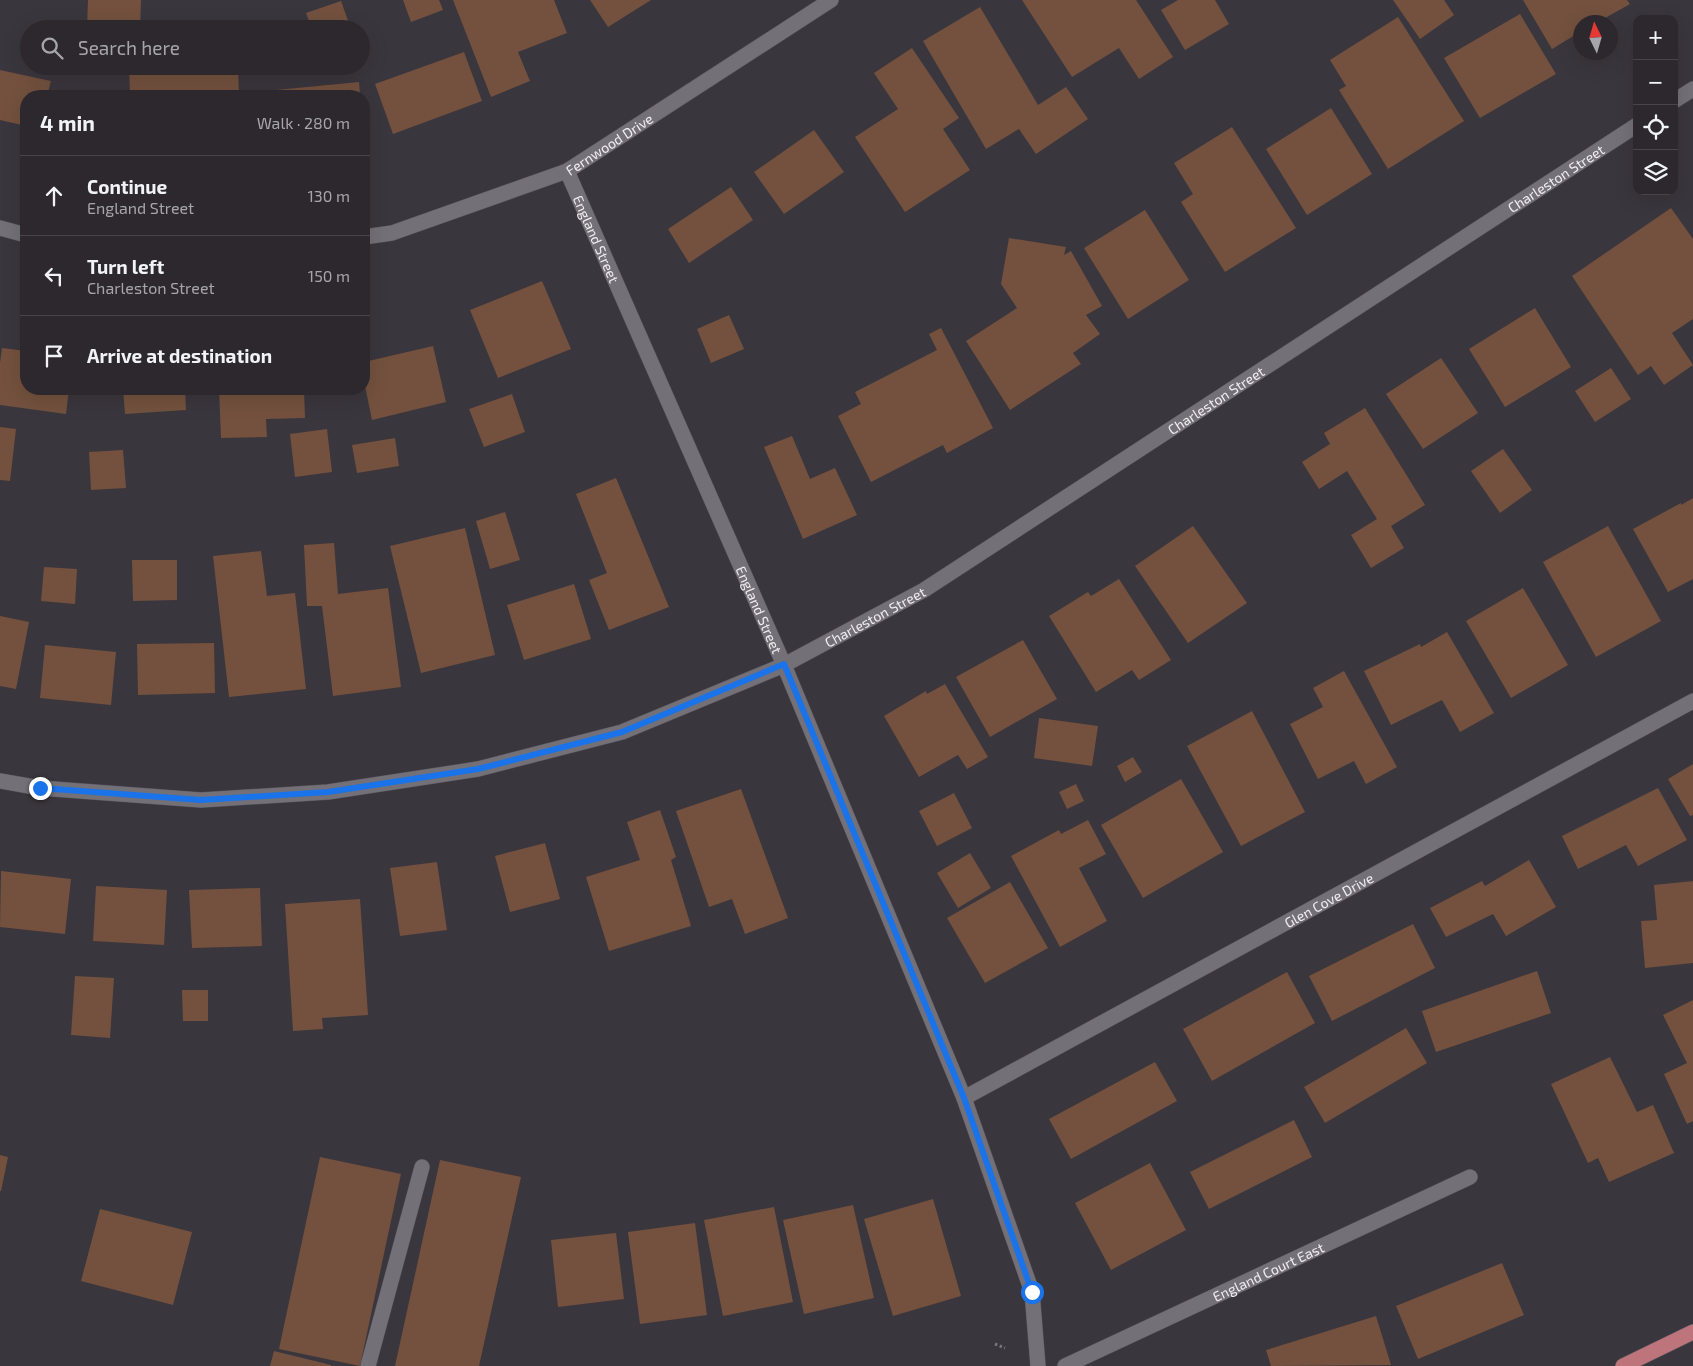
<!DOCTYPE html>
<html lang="en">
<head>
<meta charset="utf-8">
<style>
  :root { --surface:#2c282e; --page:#343036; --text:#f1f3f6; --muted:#a6a6aa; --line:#48444a }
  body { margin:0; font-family:"Exo 2",sans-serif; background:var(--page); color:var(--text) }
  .controls { position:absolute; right:15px; top:15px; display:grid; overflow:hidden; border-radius:10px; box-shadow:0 5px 20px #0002 }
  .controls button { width:45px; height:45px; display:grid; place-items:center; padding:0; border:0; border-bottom:1px solid var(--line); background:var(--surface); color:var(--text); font:25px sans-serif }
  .compass { position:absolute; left:1573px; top:15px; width:45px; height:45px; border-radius:50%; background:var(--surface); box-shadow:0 5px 20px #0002; rotate:355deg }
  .stop { position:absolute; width:15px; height:15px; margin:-11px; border:4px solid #1a73e8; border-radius:50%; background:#fff }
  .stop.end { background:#1a73e8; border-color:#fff; box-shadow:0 1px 5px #0008 }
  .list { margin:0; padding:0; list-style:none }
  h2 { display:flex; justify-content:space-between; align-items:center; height:65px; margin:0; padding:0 20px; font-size:21px }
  h2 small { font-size:16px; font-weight:400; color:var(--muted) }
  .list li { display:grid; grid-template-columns:32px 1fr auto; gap:15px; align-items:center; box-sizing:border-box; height:80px; padding:0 20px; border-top:1px solid var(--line) }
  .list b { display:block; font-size:19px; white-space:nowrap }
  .list p { margin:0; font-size:16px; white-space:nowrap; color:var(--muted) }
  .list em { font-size:16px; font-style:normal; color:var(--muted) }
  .icon { flex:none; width:28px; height:28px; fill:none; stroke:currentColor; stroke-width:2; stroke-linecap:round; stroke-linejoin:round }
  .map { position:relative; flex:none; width:1693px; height:1366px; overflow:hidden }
  .search { position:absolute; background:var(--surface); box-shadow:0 5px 20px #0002; left:20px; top:20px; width:350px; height:55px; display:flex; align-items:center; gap:12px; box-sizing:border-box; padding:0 18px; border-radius:28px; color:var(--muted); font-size:19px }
  .panel { position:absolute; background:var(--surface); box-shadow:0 5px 20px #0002; left:20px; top:90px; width:350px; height:305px; border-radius:20px }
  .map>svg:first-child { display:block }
  .building { fill:#73513e }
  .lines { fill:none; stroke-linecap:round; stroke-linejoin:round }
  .service-casing { stroke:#57535a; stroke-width:16 }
  .minor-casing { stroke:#57535a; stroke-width:16 }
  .primary-casing { stroke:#57535a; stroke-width:16 }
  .path { stroke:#78757b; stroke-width:3; stroke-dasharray:2.5 2.5; stroke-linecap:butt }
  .service { stroke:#747078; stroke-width:15 }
  .minor { stroke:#747078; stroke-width:15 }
  .primary { stroke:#bd747b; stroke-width:15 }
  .route { stroke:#1a73e8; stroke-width:6 }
  .labels { text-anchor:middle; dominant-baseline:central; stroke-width:5; stroke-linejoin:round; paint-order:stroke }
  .street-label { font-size:14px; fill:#f0edf2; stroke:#2f2c33 }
</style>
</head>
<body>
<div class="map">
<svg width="1693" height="1366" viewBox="0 0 1693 1366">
  <rect width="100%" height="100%" fill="#3a363d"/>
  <g class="building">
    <path d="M88,0H141L140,29H87Z"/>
    <path d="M403,0H439L443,10L411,22Z"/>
    <path d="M453,0H554L567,33L518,52L530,81L491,97Z"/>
    <path d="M590,0H651L608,27Z"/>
    <path d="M1022,0H1136L1173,57L1139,79L1119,48L1072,77Z"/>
    <path d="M1178,0H1215L1229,24L1185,50L1161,10Z"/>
    <path d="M1393,0H1444L1454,15L1420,39Z"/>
    <path d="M1523,0H1627L1630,4L1598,22H1580V32L1552,49Z"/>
    <path d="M341,1L351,29H312L306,13Z"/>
    <path d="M980,7L1038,105L1066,87L1088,119L1036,154L1019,129L986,149L923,41Z"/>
    <path d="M1520,14L1556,74L1480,118L1444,58Z"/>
    <path d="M1398,17L1464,121L1388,169L1339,90L1346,86L1330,60Z"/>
    <path d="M912,48L959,118L943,129L970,170L905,212L855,137L898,109L874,73Z"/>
    <path d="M464,52L482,101L393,134L375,84Z"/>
    <path d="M129,66H238L239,96H130Z"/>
    <path d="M0,70L51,81L47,96H26V126L0,120Z"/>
    <path d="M359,82L360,96H276V90Z"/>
    <path d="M1331,108L1372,174L1307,215L1266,149Z"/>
    <path d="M1232,127L1296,228L1225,272L1181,202L1193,194L1174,163Z"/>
    <path d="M814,130L844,172L784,214L754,172Z"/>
    <path d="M731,187L753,220L689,263L668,229Z"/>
    <path d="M1671,208L1693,239V319L1672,333L1693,365L1664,385L1651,366L1638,375L1572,276Z"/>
    <path d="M1145,210L1189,280L1128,319L1084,248Z"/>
    <path d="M1009,238L1066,247L1064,255L1071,251L1102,306L1086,315L1100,334L1073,353L1081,364L1010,410L966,341L1017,308L1001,284Z"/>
    <path d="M542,281L571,349L498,378L470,310Z"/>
    <path d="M1535,308L1571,367L1505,407L1469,349Z"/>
    <path d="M729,315L744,349L711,363L697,329Z"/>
    <path d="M941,328L993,428L947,453L943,445L871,482L838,416L861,404L855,392L937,350L929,334Z"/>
    <path d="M433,346L446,402L372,420L364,381V362Z"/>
    <path d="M2,348L26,351V389H69L66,414L0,405V363Z"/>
    <path d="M1441,358L1478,413L1423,449L1386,394Z"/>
    <path d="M1611,368L1631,399L1595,422L1575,391Z"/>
    <path d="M123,389H185L186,410L125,414Z"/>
    <path d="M219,389H304L305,418L266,419L267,437L221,438Z"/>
    <path d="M512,394L525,432L484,447L469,409Z"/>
    <path d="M1365,408L1425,505L1391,526L1404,548L1371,568L1351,535L1377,519L1347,471L1319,489L1302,462L1330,444L1324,433Z"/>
    <path d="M0,427L16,429L10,481L0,480Z"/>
    <path d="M327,429L332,472L295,477L290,434Z"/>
    <path d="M792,436L810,479L835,468L857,515L803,539L764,447Z"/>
    <path d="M395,438L399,466L357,473L352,445Z"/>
    <path d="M1503,449L1532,490L1500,513L1471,471Z"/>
    <path d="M123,450L126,488L91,490L89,452Z"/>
    <path d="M616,478L669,607L609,630L589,580L607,573L576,494Z"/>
    <path d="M1693,498V579L1668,592L1633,529L1681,503V505Z"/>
    <path d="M505,512L520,560L490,569L476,521Z"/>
    <path d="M1193,526L1247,603L1188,643L1135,566Z"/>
    <path d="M1608,526L1661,621L1596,657L1543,562Z"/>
    <path d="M465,528L495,655L421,673L390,546Z"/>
    <path d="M334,543L338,594L388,588L401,687L333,696L322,606H307L304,545Z"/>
    <path d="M261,551L267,596L295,593L306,689L229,697L213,556Z"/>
    <path d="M132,560H177V600L133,601Z"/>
    <path d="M44,567L77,569L75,604L41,601Z"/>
    <path d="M1119,579L1171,660L1139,680L1132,670L1096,692L1049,616L1088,592L1091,596Z"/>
    <path d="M574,584L591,639L524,660L507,605Z"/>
    <path d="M1523,588L1568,665L1511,698L1466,621Z"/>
    <path d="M0,616L29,622L16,689L0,686Z"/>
    <path d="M1447,632L1494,713L1460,732L1442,700L1391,725L1364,671L1420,644L1421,647Z"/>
    <path d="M1023,640L1057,699L990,737L956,677Z"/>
    <path d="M214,643L215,693L138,695L137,644Z"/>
    <path d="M45,645L116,652L111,705L40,698Z"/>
    <path d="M1344,671L1397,767L1366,784L1354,761L1318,779L1290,724L1323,707L1313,688Z"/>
    <path d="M945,684L988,757L967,769L958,755L919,777L884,716L926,691L927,694Z"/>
    <path d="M1252,711L1305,812L1241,846L1187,746Z"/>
    <path d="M1039,718L1098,726L1092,766L1034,758Z"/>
    <path d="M1133,757L1142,772L1125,782L1117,766Z"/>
    <path d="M1693,764V815L1690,816L1668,779Z"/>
    <path d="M1181,779L1223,852L1143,898L1101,825Z"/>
    <path d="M1076,784L1084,801L1067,809L1059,792Z"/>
    <path d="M1658,788L1687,840L1638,866L1626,845L1578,869L1562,836Z"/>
    <path d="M741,789L788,918L745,934L732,899L709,907L676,811Z"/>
    <path d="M954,793L972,828L937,846L919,811Z"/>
    <path d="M660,810L676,857L671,860L691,926L609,951L586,877L640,860L627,822Z"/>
    <path d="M1088,820L1106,854L1079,868L1107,921L1060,947L1011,856L1059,830L1061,834Z"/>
    <path d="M545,843L560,899L510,912L495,856Z"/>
    <path d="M970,853L991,888L958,908L937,873Z"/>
    <path d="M1529,860L1556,907L1506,936L1493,914L1446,937L1430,908L1482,881L1485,886Z"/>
    <path d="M437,862L447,930L400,936L390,868Z"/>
    <path d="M1,871L71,879L65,934L0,927Z"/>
    <path d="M1693,881V963L1645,968L1641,921L1657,920L1654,885Z"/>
    <path d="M1010,882L1048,948L985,983L947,918Z"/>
    <path d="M96,886L167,890L164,945L93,941Z"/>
    <path d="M260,888L262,946L192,948L189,890Z"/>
    <path d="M360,899L368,1015L322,1018L323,1029L293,1031L285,904Z"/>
    <path d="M1413,924L1435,968L1332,1021L1309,976Z"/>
    <path d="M1537,971L1551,1013L1436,1052L1422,1011Z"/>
    <path d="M1287,972L1315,1023L1212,1081L1183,1029Z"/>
    <path d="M75,976L114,978L110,1038L71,1035Z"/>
    <path d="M182,990H208V1021H183Z"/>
    <path d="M1693,1000V1121L1687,1124L1664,1074L1687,1063L1663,1015Z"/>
    <path d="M1406,1028L1427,1063L1325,1123L1304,1087Z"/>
    <path d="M1610,1057L1637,1112L1653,1105L1674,1153L1609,1182L1598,1158L1588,1163L1551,1084Z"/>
    <path d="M1155,1062L1177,1101L1071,1159L1049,1119Z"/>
    <path d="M1294,1120L1312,1157L1209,1209L1190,1172Z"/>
    <path d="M0,1155L8,1157L1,1191H0Z"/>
    <path d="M320,1157L401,1174L360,1366L279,1349Z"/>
    <path d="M440,1160L521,1177L479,1366H395Z"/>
    <path d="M1150,1163L1186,1230L1111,1270L1075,1203Z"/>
    <path d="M933,1199L961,1296L893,1316L864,1219Z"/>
    <path d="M853,1205L874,1298L804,1314L783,1220Z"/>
    <path d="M774,1207L793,1302L723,1316L704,1220Z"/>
    <path d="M100,1209L192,1232L173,1305L81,1281Z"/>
    <path d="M695,1223L707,1315L640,1324L628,1232Z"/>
    <path d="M616,1233L624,1299L558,1307L551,1240Z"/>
    <path d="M1502,1263L1524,1315L1418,1359L1396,1306Z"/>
    <path d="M1376,1316L1391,1365L1271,1366L1266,1350Z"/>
    <path d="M274,1351L331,1365V1366H270Z"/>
  </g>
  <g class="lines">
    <g class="service-casing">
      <path id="service" d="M368,1366L422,1167"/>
    </g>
    <g class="minor-casing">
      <g id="minor">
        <path d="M1674,101L1693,89"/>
        <path id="s1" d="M567,171L784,665L964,1098L1032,1292L1038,1366"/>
        <path d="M0,228L26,235"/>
        <path id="s2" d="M364,237L392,233L567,171L831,0"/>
        <path id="s3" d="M0,781L40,788L201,800L328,792L478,769L622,732L784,665L924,590L1637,125"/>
        <path id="s4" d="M964,1098L1693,701"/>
        <path id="s5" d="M1065,1366L1470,1177"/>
      </g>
    </g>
    <g class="primary-casing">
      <path id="primary" d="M1623,1366L1693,1332"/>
    </g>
    <path class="path" d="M995,1344L1005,1348"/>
    <use href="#service" class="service"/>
    <use href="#minor" class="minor"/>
    <use href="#primary" class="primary"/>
  </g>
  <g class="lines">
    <path class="route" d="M40,788L201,800L328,792L478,769L622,732L784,664L964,1098L1032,1292"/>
  </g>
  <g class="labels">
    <g class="street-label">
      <text stroke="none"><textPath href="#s2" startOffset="264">Fernwood Drive</textPath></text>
      <text stroke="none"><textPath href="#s3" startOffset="1718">Charleston Street</textPath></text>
      <text stroke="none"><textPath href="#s1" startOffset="74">England Street</textPath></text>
      <text stroke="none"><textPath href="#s3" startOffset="1312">Charleston Street</textPath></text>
      <text stroke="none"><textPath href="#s1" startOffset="479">England Street</textPath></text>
      <text stroke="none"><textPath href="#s3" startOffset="908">Charleston Street</textPath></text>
      <text stroke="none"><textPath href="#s4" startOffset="415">Glen Cove Drive</textPath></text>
      <text stroke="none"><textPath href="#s5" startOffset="224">England Court East</textPath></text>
    </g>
  </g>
</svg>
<div class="controls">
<button>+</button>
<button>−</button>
<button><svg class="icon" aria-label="locate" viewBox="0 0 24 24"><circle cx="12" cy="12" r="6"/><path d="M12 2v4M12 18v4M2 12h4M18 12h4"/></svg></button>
<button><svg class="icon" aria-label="layers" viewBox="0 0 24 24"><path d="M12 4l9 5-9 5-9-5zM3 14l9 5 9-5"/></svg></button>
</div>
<svg class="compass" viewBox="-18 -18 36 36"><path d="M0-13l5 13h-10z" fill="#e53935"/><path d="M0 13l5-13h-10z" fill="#a6a6aa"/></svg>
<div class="stop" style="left:1032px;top:1292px"></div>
<div class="stop end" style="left:40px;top:788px"></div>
<div class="search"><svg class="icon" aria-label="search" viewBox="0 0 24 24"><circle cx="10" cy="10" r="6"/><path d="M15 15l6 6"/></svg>Search here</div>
<section class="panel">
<h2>4 min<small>Walk · 280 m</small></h2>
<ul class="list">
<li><svg class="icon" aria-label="ahead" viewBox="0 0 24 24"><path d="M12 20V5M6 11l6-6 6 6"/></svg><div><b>Continue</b><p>England Street</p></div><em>130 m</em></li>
<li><svg class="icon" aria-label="left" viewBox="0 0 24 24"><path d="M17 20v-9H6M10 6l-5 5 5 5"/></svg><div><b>Turn left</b><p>Charleston Street</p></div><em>150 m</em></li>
<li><svg class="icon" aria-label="arrive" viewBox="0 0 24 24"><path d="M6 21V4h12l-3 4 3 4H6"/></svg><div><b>Arrive at destination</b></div></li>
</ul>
</section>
</div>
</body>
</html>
